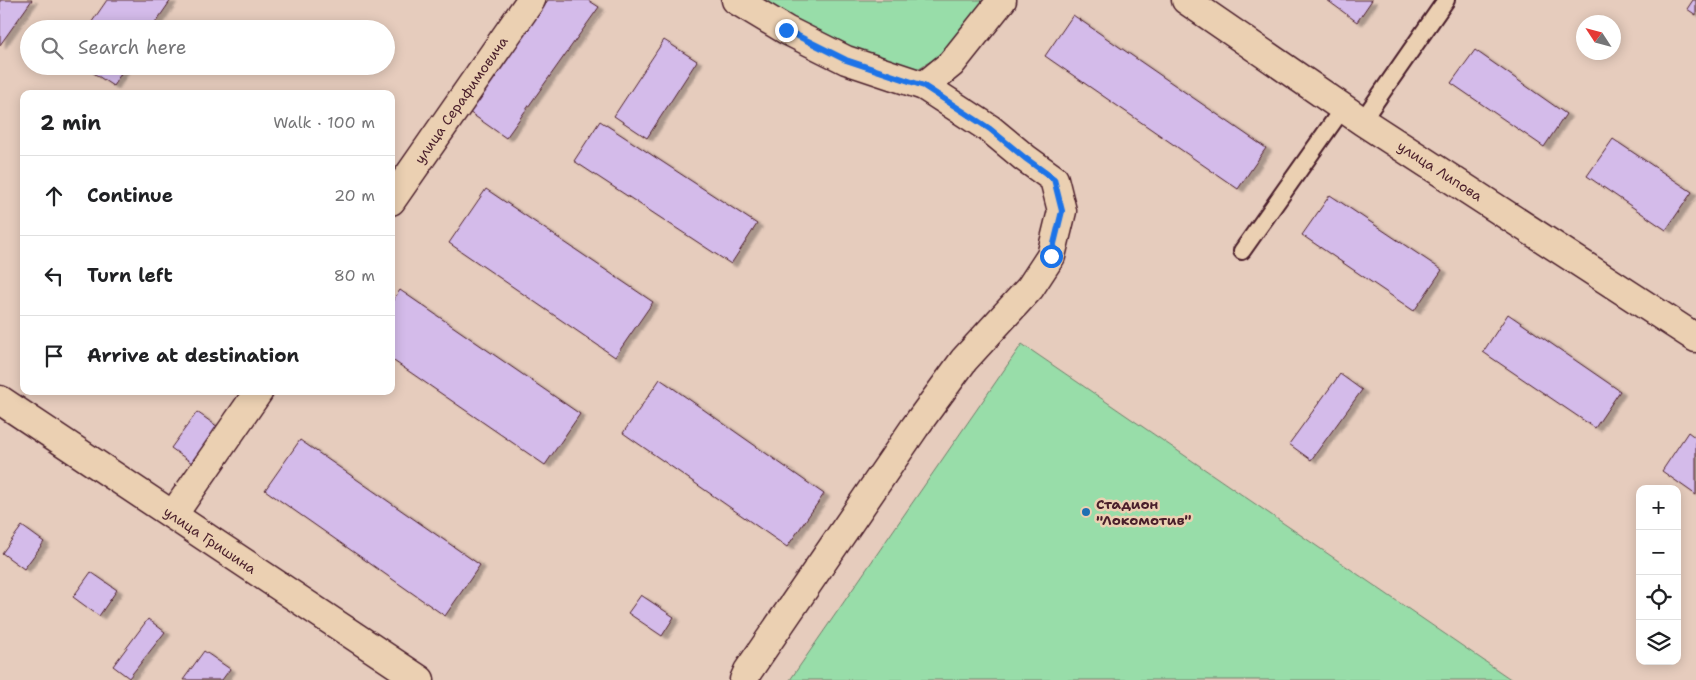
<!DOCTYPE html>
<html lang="en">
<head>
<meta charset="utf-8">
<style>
  :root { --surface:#fff; --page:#f2f2f2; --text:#202124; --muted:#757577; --line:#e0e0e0 }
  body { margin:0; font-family:"Shantell Sans",sans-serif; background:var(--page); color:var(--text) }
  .controls { position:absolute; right:15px; bottom:15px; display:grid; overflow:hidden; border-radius:10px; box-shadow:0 2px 12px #0003 }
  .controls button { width:45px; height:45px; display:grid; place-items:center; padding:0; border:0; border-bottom:1px solid var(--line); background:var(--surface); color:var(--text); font:25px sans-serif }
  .compass { position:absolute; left:1576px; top:15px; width:45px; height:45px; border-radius:50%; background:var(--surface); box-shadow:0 2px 12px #0003; rotate:306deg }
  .stop { position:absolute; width:15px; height:15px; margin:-11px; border:4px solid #1a73e8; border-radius:50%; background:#fff }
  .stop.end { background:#1a73e8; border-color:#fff; box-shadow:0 1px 5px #0008 }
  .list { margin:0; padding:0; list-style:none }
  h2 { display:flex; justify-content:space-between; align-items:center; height:65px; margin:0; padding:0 20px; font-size:21px }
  h2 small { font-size:16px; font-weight:400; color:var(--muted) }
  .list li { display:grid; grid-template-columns:32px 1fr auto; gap:15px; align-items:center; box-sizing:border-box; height:80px; padding:0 20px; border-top:1px solid var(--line) }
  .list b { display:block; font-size:19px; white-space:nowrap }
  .list em { font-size:16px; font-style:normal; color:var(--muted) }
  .icon { flex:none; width:28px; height:28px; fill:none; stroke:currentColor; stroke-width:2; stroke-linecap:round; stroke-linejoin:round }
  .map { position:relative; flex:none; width:1696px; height:680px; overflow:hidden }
  .search { position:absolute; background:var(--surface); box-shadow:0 2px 12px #0003; left:20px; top:20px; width:375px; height:55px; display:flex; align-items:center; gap:12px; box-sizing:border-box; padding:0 18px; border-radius:28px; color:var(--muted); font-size:19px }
  .panel { position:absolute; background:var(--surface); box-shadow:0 2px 12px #0003; left:20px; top:90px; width:375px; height:305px; border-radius:10px }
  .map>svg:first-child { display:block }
  .park { fill:#98dda9; stroke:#717e6a }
  .building { fill:#d4bbea; stroke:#4a1f2b; filter:url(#shadow) }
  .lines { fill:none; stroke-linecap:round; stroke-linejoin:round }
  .service-casing { stroke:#4a1f2b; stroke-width:20 }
  .minor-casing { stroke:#4a1f2b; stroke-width:31 }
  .service { stroke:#ebd0b2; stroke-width:16 }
  .minor { stroke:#ebd0b2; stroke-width:28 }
  .route { stroke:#1a73e8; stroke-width:6 }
  .poi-dot { fill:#1f6fb2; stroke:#ebd0b2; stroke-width:2 }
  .labels { text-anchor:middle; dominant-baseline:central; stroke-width:5; stroke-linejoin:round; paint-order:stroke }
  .street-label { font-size:14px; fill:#4a1f2b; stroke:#ebd0b2 }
  .poi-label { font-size:14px; font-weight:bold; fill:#4a1f2b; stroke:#ebd0b2; text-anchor:start }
</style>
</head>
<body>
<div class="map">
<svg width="1696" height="680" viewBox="0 0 1696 680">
  <defs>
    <filter id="shadow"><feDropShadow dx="5.5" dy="3" stdDeviation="1" flood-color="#0004"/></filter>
  </defs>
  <rect width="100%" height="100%" fill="#e6ccbd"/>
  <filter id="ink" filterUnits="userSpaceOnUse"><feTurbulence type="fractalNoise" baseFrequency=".02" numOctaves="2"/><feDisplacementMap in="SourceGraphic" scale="10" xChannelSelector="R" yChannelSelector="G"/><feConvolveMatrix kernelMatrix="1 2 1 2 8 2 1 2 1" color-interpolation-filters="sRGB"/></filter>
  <g filter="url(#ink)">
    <g class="park">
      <path d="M756,0H985L948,51L919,68L903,71L862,55Z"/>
      <path d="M1022,344L1512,680H790Z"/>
    </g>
    <g class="building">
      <path d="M0,0H32L0,45Z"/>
      <path d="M107,0H171L151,29H87Z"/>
      <path d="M548,0H588L599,7L506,138L469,112Z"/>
      <path d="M1327,0H1372L1357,22Z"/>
      <path d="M1693,0H1696V15L1687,9Z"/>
      <path d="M1073,15L1266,148L1238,189L1045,56Z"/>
      <path d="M664,40L697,61L647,138L614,116Z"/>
      <path d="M1475,50L1566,114L1544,147L1451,83Z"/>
      <path d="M83,66H126L113,86Z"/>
      <path d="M600,121L757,224L731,264L574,161Z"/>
      <path d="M1613,139L1692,192L1666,230L1587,176Z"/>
      <path d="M486,189L653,302L615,357L449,243Z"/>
      <path d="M1330,195L1442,270L1414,311L1302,235Z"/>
      <path d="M400,290L580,414L545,465L391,359V303Z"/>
      <path d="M1508,314L1620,391L1595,428L1483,352Z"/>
      <path d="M1340,374L1362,390L1311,460L1289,444Z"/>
      <path d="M660,379L824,494L787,547L623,433Z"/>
      <path d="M197,412L218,427L192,463L171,448Z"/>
      <path d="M1688,432L1696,438V495L1662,471Z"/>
      <path d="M300,440L480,565L445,616L265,490Z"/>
      <path d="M22,526L44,542L24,569L2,553Z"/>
      <path d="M91,572L117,590L99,616L73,597Z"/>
      <path d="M641,595L674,617L662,636L628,613Z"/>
      <path d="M148,619L165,632L129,678L113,666Z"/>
      <path d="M204,651L230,669L222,680H183Z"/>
    </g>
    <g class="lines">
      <g class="service-casing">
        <g id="service">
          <path d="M1362,121L1446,0"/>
          <path d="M1242,251L1343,108"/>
        </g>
      </g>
      <g class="minor-casing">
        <g id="minor">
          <path d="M736,0L786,30L846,60L924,86L990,129L1025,158L1054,179L1062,211L1051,256L1030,288L964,360L915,427L748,671L744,680"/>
          <path d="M1186,0L1362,121L1696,338"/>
          <path d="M924,86L951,64L1002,0"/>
          <path d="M391,201L531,0"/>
          <path d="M0,400L420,680"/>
          <path d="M173,515L259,391"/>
        </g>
      </g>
      <use href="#service" class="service"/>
      <use href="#minor" class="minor"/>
    </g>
  </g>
  <g class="lines" filter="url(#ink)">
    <path class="route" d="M786,30L846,60L924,86L990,129L1025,158L1054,179L1062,211L1051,256"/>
  </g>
  <circle class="poi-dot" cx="1086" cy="512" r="5"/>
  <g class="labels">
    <g class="street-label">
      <text transform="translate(461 100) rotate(-55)">улица Серафимовича</text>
      <text transform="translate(1440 171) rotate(33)">улица Липова</text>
      <text transform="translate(210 540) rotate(34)">улица Гришина</text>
    </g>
    <g class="poi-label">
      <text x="1096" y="504">Стадион<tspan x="1096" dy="16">"Локомотив"</tspan></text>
    </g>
  </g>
</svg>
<div class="controls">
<button>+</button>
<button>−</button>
<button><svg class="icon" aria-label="locate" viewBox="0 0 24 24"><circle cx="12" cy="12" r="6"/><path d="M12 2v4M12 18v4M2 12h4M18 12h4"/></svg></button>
<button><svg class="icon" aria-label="layers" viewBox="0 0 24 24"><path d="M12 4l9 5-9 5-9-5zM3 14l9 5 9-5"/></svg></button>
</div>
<svg class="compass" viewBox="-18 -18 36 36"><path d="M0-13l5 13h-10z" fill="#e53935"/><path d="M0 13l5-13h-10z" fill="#757577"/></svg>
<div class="stop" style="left:1051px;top:256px"></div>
<div class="stop end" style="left:786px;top:30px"></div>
<div class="search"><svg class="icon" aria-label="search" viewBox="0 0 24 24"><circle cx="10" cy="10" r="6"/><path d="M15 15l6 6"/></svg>Search here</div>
<section class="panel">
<h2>2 min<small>Walk · 100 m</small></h2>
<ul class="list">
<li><svg class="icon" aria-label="ahead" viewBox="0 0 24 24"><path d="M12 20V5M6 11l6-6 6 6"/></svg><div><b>Continue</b></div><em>20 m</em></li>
<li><svg class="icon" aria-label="left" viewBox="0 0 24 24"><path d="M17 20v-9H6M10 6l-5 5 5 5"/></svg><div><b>Turn left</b></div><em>80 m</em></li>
<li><svg class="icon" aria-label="arrive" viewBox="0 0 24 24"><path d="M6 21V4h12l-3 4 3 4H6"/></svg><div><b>Arrive at destination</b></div></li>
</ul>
</section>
</div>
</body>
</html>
